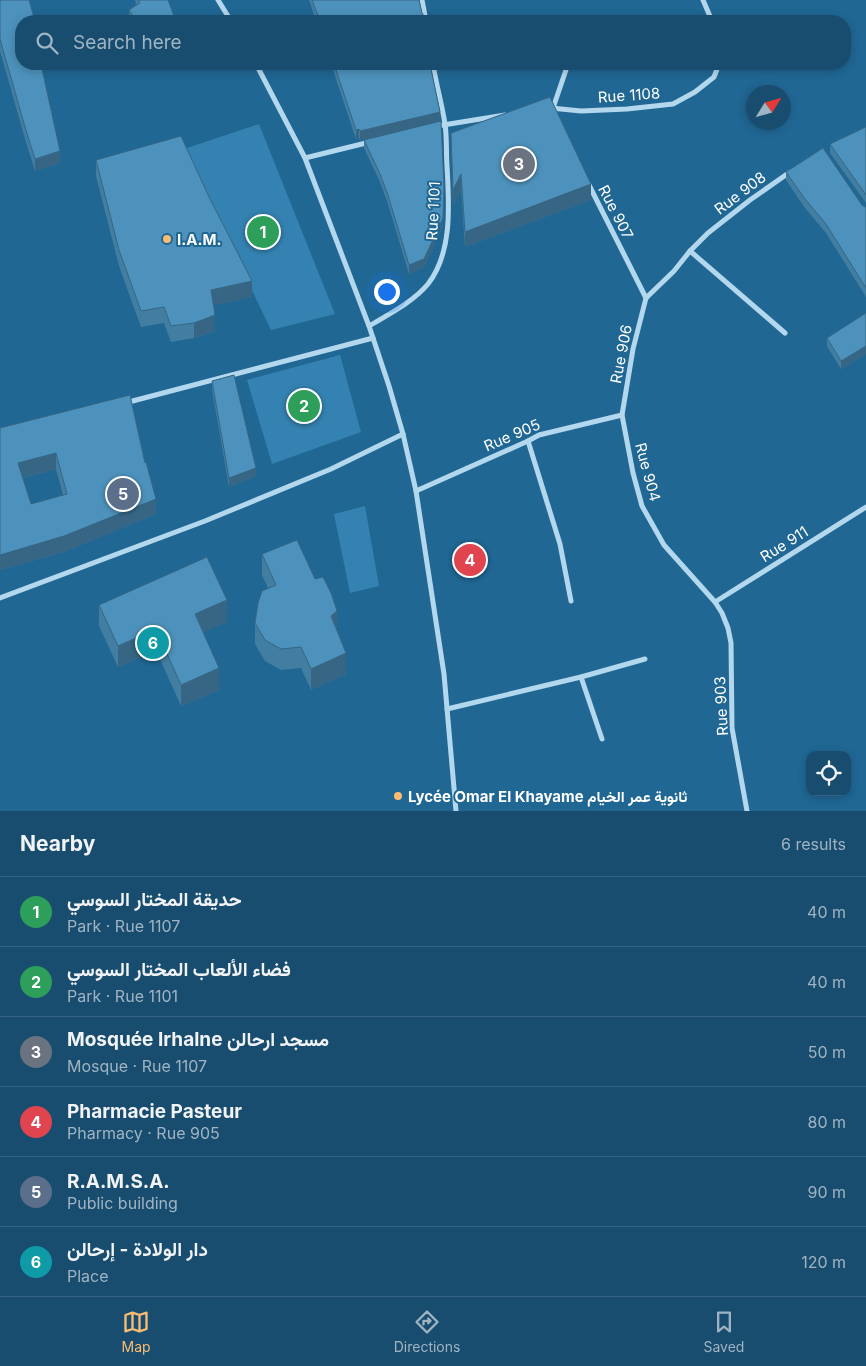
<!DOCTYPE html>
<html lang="en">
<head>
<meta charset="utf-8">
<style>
  :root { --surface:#184d6f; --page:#255777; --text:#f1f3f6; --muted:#9fb4c3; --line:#366482; --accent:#fbbc74 }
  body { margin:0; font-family:Inter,Vazirmatn,sans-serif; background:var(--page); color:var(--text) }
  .controls { position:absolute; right:15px; bottom:15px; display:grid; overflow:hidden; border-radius:10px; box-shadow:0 2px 8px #0003 }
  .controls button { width:45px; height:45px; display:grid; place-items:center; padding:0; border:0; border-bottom:1px solid var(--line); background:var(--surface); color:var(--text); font:25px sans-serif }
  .compass { position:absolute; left:746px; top:85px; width:45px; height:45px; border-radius:50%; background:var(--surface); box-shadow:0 2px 8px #0003; rotate:53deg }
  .you { position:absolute; left:386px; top:291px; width:18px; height:18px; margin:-12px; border:4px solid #fff; border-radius:50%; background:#1a73e8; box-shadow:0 0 0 8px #1a73e833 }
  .badge { display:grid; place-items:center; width:32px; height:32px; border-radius:50%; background:var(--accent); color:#fff; font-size:16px; font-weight:700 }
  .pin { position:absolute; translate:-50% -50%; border:2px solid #fff; box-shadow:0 1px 5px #0006 }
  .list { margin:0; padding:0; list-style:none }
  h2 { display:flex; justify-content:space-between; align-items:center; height:65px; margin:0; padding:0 20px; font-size:21px }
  h2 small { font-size:16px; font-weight:400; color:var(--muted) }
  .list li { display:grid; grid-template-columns:32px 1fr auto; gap:15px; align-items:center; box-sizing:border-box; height:70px; padding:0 20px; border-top:1px solid var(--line) }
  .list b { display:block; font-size:19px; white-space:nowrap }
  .list p { margin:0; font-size:16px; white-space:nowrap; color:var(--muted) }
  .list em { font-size:16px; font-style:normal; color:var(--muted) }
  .icon { flex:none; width:28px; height:28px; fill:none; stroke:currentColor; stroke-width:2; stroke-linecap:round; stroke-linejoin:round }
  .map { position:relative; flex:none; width:866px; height:811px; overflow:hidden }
  .search { position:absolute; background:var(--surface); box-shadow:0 2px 8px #0003; left:15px; right:15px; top:15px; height:55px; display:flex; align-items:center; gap:12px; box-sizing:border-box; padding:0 18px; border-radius:20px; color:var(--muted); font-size:19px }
  .sheet { height:485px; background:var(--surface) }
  nav { display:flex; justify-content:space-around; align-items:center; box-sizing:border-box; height:70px; border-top:1px solid var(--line); background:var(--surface); font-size:14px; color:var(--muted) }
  nav a { display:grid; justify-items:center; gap:2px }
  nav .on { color:var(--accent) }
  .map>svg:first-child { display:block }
  .green { fill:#3482b1 }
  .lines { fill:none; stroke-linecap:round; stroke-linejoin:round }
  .street { stroke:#b3d8ee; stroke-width:5 }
  .wall { fill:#427ea2; fill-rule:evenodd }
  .shaded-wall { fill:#366684 }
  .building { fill:#4d92bc; stroke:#366684; fill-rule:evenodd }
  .poi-dot { fill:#fbbc74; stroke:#206794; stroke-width:2 }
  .labels { text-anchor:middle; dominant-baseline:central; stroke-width:4; stroke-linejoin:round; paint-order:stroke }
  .street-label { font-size:15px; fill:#fff; stroke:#206794 }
  .poi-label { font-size:15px; font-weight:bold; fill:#fff; stroke:#206794; text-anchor:start }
</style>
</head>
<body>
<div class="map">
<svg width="866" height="811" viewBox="0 0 866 811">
  <rect width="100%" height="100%" fill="#206794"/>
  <g class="green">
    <path d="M259,124L335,314L271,330L184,149Z"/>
    <path d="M340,355L361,432L272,464L247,380Z"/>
    <path d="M365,506L379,586L350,593L334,514Z"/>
  </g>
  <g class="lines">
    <g class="street">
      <path d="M218,0L231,21"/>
      <path d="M422,0L426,21"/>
      <path d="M703,0L712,21"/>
      <path d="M256,64L305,158L369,326L389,386L403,434L416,491L444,674L456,811"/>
      <path d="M551,108L581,111L627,109L673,104L695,92L714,77L719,64"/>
      <path d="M553,108L568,64"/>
      <path d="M437,126L505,115"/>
      <path d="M305,158L370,142"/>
      <path d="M589,185L646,298"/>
      <path d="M690,251L785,333"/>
      <path d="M646,298L633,349L622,415L633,473L642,506L664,545L715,602L722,613L728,628L731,643L732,728L747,811"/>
      <path d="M646,298L674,271L690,251L708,233L750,200L790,172"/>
      <path d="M369,326C389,314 413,302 428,284C453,252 449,203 447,166C446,152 447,137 445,124C442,104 436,84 433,64"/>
      <path d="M125,403L373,338"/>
      <path d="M528,441L560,544L571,601"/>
      <path d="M416,491L528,441L539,435L622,415"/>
      <path d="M0,598L205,521L331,469L403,434"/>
      <path d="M715,602L866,507"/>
      <path d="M581,677L602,739"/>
      <path d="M447,709L581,677L645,659"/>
    </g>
  </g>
  <g class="wall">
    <path d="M0,0L21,21L60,163L35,171L25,139L0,51Z"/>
    <path d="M135,0H168L174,21H131L129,18V10L136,5Z"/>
    <path d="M309,0H419L422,13L425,21H316Z"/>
    <path d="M331,64H430L440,121L360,140L359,138L356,139Z"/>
    <path d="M866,127V203L830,153V144Z"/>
    <path d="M451,133L591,200L465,247L461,189L453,206Z"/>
    <path d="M364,140L443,226L424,267L409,274L388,204L380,182L364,148Z"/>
    <path d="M96,160L252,297L214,305L215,331L194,338L171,342L164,323L141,327L119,266L96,176Z"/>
    <path d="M786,172L865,207H866V297L826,233L805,208L786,180Z"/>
    <path d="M866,313V354L841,369L827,346V338Z"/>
    <path d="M212,381L256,476L229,487L212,390Z"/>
    <path d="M130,395L156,514L64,552L0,570V428ZM56,469L63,495L31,504L23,478Z"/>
    <path d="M262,554L337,631L346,674L311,690L301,668L281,670L265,661L255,644V623L268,588L262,575Z"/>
    <path d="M99,605L227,622L203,632L219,690L181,706L156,650L118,667L99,626Z"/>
  </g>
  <g class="shaded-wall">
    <path d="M174,16V21H168Z"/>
    <path d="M440,112V121L360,140V131Z"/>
    <path d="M359,129V138L356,139V130Z"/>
    <path d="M60,151V163L35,171V159Z"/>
    <path d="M461,174V189L453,206V190Z"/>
    <path d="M591,184V200L465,247V232Z"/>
    <path d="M444,187L443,226L424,267L409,274V265Z"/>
    <path d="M252,281V297L211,306V290Z"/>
    <path d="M215,315V331L194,338V323Z"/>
    <path d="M866,346V354L841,369V361Z"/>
    <path d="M56,453V469L18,479V463Z"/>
    <path d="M256,468V476L229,487V478Z"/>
    <path d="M156,499V514L64,552L0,570V555Z"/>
    <path d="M227,600V622L195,636V614Z"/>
    <path d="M337,611V633L331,616Z"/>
    <path d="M156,629V650L118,667V646Z"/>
    <path d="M346,653V674L311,690V669Z"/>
    <path d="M219,668V690L181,706V685Z"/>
  </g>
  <g class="building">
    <path d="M0,0H29L35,21H21V64H41L60,151L35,159L25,127L0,39Z"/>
    <path d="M138,0H168L174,16L168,21H136L129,10L140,3Z"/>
    <path d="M312,0H419L422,13L424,16L425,21H320Z"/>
    <path d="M334,64H430L440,112L360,131L359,129L356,130Z"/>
    <path d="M550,97L591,184L465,232L461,174L453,190L451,133Z"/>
    <path d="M441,121L444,187L443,218L424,259L409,265L388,195L380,174L364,140Z"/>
    <path d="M866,127V195L830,144Z"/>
    <path d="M181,136L209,197L252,281L211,290L215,315L194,323L171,326L164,307L141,311L119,250L96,160Z"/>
    <path d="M823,148L862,205L865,207H866V288L826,224L805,199L786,172Z"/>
    <path d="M866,313V346L841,361L827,338Z"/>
    <path d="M234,375L256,468L229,478L212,381Z"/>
    <path d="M130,395L145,463L146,462L156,499L64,536L0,555V428ZM56,453L67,494L31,504L18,463Z"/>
    <path d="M297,540L315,579L323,577L331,593L337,611L331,616L346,653L311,669L301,647L281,649L265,640L255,623L258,603L262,591L276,585L262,554Z"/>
    <path d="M207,557L227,600L195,614L219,668L181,685L156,629L118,646L99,605Z"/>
  </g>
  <g class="poi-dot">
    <circle cx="167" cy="239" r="5"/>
    <circle cx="398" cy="796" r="5"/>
  </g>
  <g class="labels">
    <g class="street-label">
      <text transform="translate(629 95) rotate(-4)">Rue 1108</text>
      <text transform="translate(740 193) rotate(-37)">Rue 908</text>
      <text transform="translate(433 211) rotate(-87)">Rue 1101</text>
      <text transform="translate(616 212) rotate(63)">Rue 907</text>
      <text transform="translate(621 354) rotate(-79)">Rue 906</text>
      <text transform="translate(512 435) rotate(-23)">Rue 905</text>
      <text transform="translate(648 472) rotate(75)">Rue 904</text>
      <text transform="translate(784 544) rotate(-32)">Rue 911</text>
      <text transform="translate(721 706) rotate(-93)">Rue 903</text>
    </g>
    <g class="poi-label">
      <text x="177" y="239">I.A.M.</text>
      <text x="408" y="796">Lycée Omar El Khayame ثانوية عمر الخيام</text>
    </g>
  </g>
</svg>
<div class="controls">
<button><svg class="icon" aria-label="locate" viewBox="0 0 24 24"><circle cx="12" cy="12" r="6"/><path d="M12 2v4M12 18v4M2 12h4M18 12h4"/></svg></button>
</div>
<svg class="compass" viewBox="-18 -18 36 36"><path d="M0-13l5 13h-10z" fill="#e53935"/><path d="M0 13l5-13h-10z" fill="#9fb4c3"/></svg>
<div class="you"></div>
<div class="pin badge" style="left:263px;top:232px;background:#2e9e5b">1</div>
<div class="pin badge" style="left:304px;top:406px;background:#2e9e5b">2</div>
<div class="pin badge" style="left:519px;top:164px;background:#6b7280">3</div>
<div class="pin badge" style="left:470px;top:560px;background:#e0444e">4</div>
<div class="pin badge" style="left:123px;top:494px;background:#5c6f8a">5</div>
<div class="pin badge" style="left:153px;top:643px;background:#0f9aa8">6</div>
<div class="search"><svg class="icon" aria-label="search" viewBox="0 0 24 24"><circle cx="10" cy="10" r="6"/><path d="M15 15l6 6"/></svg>Search here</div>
</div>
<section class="sheet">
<h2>Nearby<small>6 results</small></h2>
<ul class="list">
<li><span class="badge" style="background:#2e9e5b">1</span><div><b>حديقة المختار السوسي</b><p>Park · Rue 1107</p></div><em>40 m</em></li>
<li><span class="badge" style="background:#2e9e5b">2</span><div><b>فضاء الألعاب المختار السوسي</b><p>Park · Rue 1101</p></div><em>40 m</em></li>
<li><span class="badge" style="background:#6b7280">3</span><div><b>Mosquée Irhalne مسجد ارحالن</b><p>Mosque · Rue 1107</p></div><em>50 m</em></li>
<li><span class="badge" style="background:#e0444e">4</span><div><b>Pharmacie Pasteur</b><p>Pharmacy · Rue 905</p></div><em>80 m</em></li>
<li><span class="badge" style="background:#5c6f8a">5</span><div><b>R.A.M.S.A.</b><p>Public building</p></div><em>90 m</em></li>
<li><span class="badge" style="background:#0f9aa8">6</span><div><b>دار الولادة - إرحالن</b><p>Place</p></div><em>120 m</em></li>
</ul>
</section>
<nav>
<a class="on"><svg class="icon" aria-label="map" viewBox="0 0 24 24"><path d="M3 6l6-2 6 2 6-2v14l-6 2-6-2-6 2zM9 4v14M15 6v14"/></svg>Map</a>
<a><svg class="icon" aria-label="directions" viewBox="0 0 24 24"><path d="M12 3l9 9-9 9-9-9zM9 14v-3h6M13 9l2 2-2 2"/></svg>Directions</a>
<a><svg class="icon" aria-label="saved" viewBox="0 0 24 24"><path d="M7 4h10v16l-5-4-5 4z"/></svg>Saved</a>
</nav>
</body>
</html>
